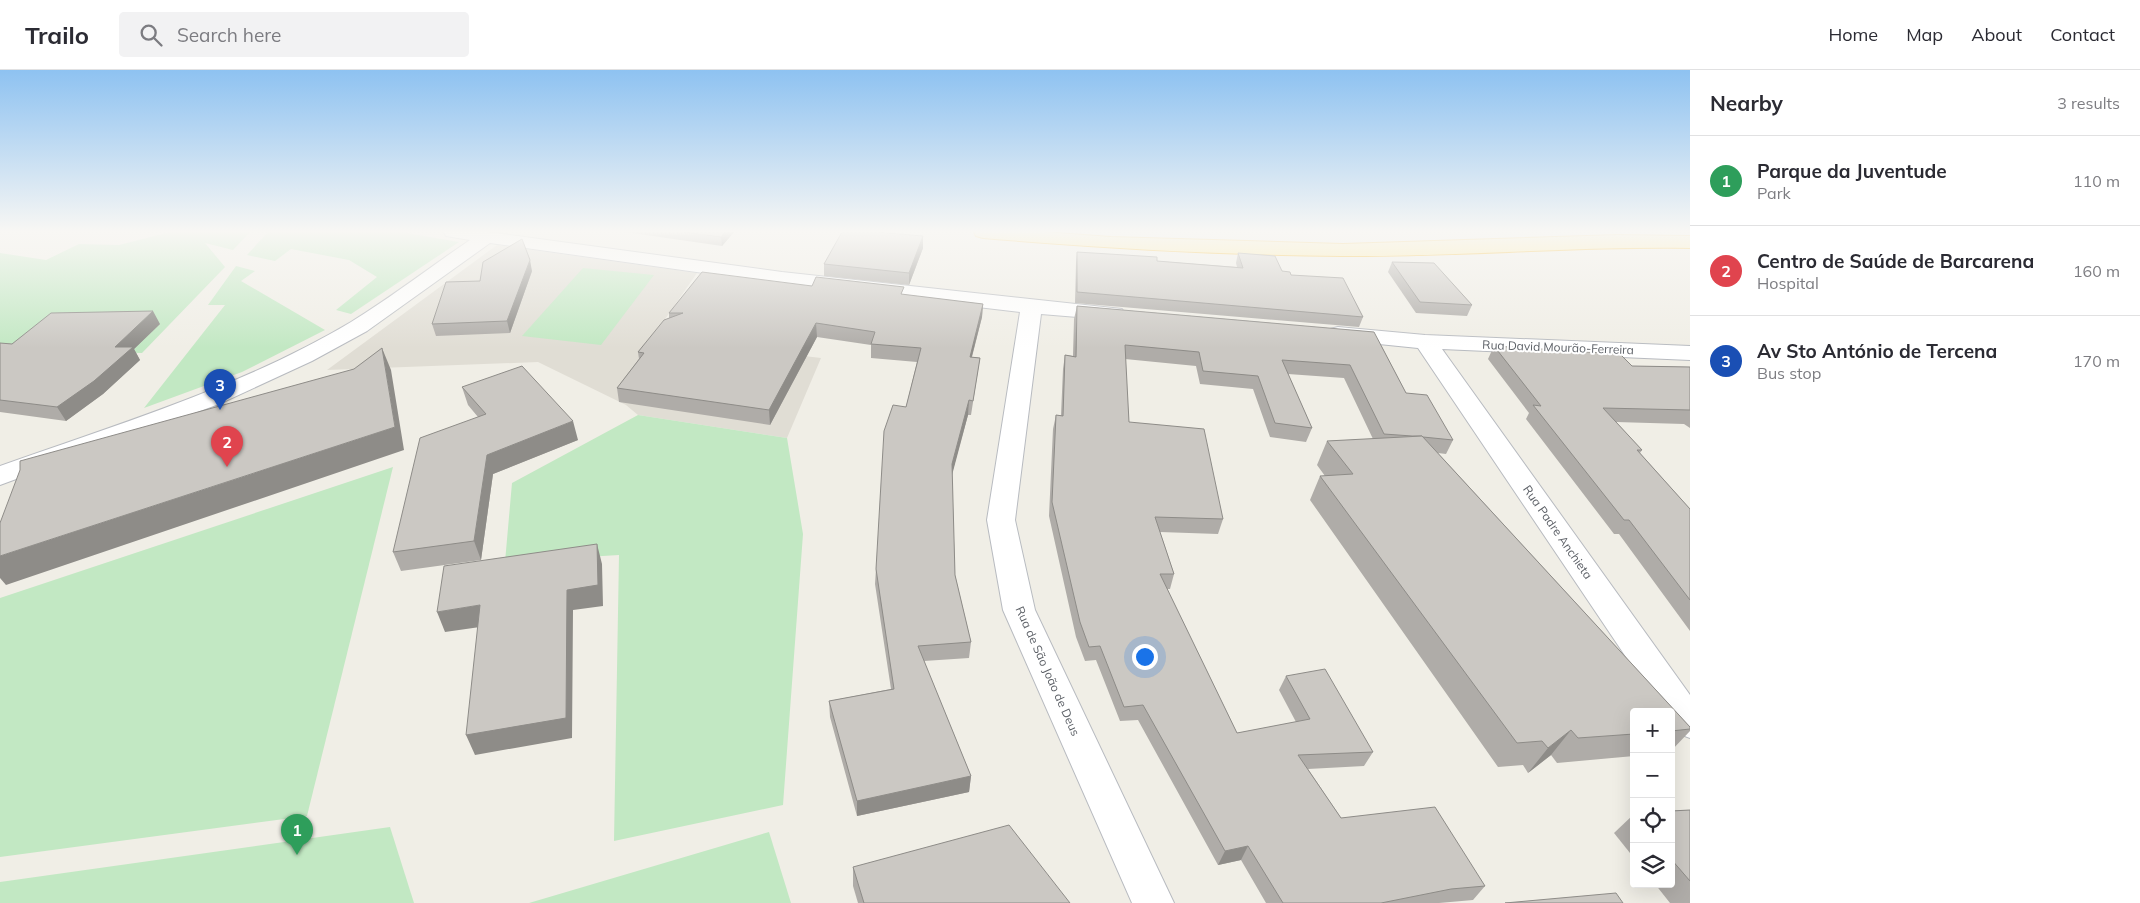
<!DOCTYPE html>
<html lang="en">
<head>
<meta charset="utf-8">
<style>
  :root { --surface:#fff; --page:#f2f2f3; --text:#2b2b33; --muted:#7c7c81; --line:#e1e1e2; --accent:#db2777 }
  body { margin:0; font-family:Mulish,sans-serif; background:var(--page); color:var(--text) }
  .controls { position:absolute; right:15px; bottom:15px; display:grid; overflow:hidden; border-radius:5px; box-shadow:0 5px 20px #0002 }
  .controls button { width:45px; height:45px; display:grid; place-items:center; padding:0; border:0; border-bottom:1px solid var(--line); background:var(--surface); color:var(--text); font:25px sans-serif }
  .you { position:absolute; left:1144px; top:586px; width:18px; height:18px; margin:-12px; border:4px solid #fff; border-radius:50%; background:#1a73e8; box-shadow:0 0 0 8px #1a73e833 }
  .badge { display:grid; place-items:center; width:32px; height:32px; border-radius:50%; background:var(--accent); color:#fff; font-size:16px; font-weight:700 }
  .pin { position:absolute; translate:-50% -41px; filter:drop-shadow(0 1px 2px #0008) }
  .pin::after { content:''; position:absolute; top:26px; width:18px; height:15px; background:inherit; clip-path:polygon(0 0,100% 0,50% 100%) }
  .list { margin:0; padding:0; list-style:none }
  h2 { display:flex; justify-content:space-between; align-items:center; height:65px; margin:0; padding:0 20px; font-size:21px }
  h2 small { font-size:16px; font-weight:400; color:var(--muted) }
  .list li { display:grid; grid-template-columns:32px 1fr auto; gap:15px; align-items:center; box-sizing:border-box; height:90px; padding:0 20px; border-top:1px solid var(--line) }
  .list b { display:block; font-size:19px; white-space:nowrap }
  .list p { margin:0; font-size:16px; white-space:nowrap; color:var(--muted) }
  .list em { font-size:16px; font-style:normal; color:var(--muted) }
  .icon { flex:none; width:28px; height:28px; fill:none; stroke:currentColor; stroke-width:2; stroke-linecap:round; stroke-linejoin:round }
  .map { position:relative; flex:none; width:1690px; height:833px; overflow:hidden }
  header { display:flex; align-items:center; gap:30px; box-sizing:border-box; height:70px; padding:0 25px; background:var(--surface); border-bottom:1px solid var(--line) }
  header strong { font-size:24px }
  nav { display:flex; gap:28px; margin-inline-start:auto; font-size:18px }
  .search { width:350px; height:45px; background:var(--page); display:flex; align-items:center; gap:12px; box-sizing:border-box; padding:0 18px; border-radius:5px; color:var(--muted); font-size:19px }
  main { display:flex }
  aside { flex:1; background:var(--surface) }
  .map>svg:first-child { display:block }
  .education { fill:#e0ddd4 }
  .green { fill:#c2e8c3 }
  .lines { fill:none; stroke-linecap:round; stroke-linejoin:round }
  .minor-casing { stroke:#b8bbc0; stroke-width:2 }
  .trunk-casing { stroke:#f6ad00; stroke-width:2 }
  .minor { fill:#fff; fill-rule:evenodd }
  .trunk { fill:#ffec9d; fill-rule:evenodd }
  .wall { fill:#afaca8 }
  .shaded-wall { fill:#8e8c88 }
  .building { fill:#cbc8c3; stroke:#8e8c88 }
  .labels { text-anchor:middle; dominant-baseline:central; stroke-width:4; stroke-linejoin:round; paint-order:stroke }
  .street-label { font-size:12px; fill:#5d6167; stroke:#fff }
</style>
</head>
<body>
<header>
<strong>Trailo</strong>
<div class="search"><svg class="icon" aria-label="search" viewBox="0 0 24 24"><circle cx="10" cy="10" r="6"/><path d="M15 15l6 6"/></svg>Search here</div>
<nav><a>Home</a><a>Map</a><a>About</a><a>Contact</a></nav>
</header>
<main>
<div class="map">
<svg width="1690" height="833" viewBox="0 0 1690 833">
  <rect width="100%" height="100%" fill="#f0eee6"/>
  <path class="education" d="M497,175L697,203L652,268L821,288L787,368L638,345L626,335L538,292L327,300Z"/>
  <g class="green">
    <path d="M170,162H250L233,180L205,173L225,197L142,283L8,280L0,283V183L46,190L79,174L119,175Z"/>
    <path d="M268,162H401L459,172L351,244L336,240L377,207L349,190L291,179L275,191L247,185Z"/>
    <path d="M236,196L255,201L241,211L325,260L242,302L144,338L225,235H208Z"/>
    <path d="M583,198L654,205L601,275L522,266Z"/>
    <path d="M638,345L787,368L803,464L783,735L614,771L619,485L505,492L512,413Z"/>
    <path d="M393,397L307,746L0,787V528Z"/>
    <path d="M390,757L414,833H0V812Z"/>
    <path d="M769,762L791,833H529Z"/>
  </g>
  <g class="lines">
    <g class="minor-casing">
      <g id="minor">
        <path d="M444,162H488L782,202L1122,239L1125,244L1122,249L1114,250L1041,244L1015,450L1035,540L1174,833H1132L1003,540L987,450L1020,242L782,214L490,173L367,261L312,291L219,334L0,415V396C118,354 242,317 351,252C392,227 430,197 470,170L446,166Z"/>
        <path d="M1338,257L1425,265L1690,276V290L1442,279L1690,625V668C1675,663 1671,658 1671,642H1663L1418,278L1330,269L1327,264L1330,259Z"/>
      </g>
    </g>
    <g class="trunk-casing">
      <path id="trunk" d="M974,162H1044L1111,167L1343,174L1617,165L1690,166V178C1574,176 1458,187 1342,186C1222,185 1102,178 983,168L976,166Z"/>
    </g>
    <use href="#minor" class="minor"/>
    <use href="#trunk" class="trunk"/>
  </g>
  <g class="wall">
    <path d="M625,162H734L722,176Z"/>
    <path d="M923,166V178L909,215L824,206V194Z"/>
    <path d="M1077,182L1157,191L1237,197L1236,193L1238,183L1291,205L1363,247L1359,257L1075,233L1076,192Z"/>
    <path d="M1392,192L1472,235L1467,246L1416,243L1388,202Z"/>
    <path d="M532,201L510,263L436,266L432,254L480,211Z"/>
    <path d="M812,216L903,225L983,234L982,247L972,287L980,288L971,345H968L952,403L955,505L971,572L969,588L924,591L971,706L969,722L857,746L830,647L829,631L891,619L875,514L876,499L906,337L917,292L871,288V275L817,267L770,355L619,332L617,318L639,289L638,282L669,248V243Z"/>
    <path d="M1077,236L1374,262L1406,323L1453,370L1446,384L1438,383L1690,657V661L1671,681V642H1634V686L1557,693L1551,685L1528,703L1523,695L1498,697L1310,430L1320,406H1325L1317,395L1327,371L1373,369L1344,308L1288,304L1312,358L1306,372L1270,367L1253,319L1200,314L1196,296L1125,289L1129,352L1223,449L1218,464L1160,462L1174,504L1170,519H1167L1237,663L1296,652L1279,620L1286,606L1373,682L1364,696L1308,699L1341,748L1485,816L1473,830L1439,833H1266L1241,790L1218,795L1138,650L1120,651L1096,590L1085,591L1076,567L1049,446L1053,359L1056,345H1061L1063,299L1065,285L1073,286L1074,249Z"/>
    <path d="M160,254L134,279L140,290L103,324L66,351L0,342V273L12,274Z"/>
    <path d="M1494,276L1632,296L1690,297V358L1684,354L1616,352L1642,380L1640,383L1690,439V561L1619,464H1614L1526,349L1529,343L1488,289Z"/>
    <path d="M462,317L578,370L493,404L481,490L401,501L393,482L478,347L468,335Z"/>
    <path d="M1690,740V833H1670L1655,814H1671V741Z"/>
    <path d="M1634,744V788L1614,763Z"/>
    <path d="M853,797L1070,833H858L853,816Z"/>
  </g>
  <g class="shaded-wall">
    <path d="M725,162H734L722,176L721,167Z"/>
    <path d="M923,166V178L909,215V203Z"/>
    <path d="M530,190L532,201L510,263L507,251Z"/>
    <path d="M983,234L982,247L968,301L970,287Z"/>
    <path d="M153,241L160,254L134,279L140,290L103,324L66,351L57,337L115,277Z"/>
    <path d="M816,253L817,267L770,355L769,340Z"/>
    <path d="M382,278L391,300L404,380L6,515L0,508V486L395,357Z"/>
    <path d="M969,330L968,345L951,409L952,394Z"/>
    <path d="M573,351L578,370L493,404L481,490L474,471L487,385Z"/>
    <path d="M597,474L602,494L603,536L573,540L572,668L475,685L466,665L567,520Z"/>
    <path d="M480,535L487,556L445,562L437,542Z"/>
    <path d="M1571,660L1551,685L1528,703L1548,678Z"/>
    <path d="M971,706L969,722L857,746V731Z"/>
    <path d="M1248,776L1241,790L1218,795L1225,781Z"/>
  </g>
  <g class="building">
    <path d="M684,162H725L721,167Z"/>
    <path d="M842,162H876L923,166L909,203L824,194Z"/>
    <path d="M522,169L530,190L507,251L432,254L446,212L480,211L483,192Z"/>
    <path d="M1077,182L1157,187V191L1243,198L1238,183L1275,186L1282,201L1290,202L1291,205L1343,208L1363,247L1077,222Z"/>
    <path d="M1392,192L1434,193L1472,235L1420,232Z"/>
    <path d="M702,202L812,216L816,207L904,217L901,224L983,234L970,287L980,288L973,331L969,330L952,394L955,505L971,572L918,576L971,706L857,731L829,631L894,619L876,499L884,361L893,335L906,337L921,278L871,274L875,262L816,253L769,340L617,318L644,283L638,282L664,250L683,243H669Z"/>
    <path d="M1077,236L1374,262L1406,323L1427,325L1453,370L1423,367L1422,366H1412L1384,364L1350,295L1282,290L1312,358L1275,353L1258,306L1203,301L1199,282L1125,275L1129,352L1204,359L1223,449L1155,447L1174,504H1160L1237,663L1310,649L1286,606L1325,599L1373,682L1298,685L1341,748L1435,737L1485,816L1451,819L1381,833H1283L1248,776L1225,781L1143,635L1124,637L1100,576L1089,577L1080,552L1052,432L1056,345L1063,346L1065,285L1076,287Z"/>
    <path d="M153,241L115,277H133L94,311L57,337L0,330V273L12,274L51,243Z"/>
    <path d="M1494,276L1620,284L1632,296L1690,297V340L1603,338L1642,380H1637L1690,439V530L1629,450H1624L1533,335L1541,336Z"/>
    <path d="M382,278L395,357L0,486V453L20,400V391L354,299Z"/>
    <path d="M522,296L573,351L487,385L474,471L393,482L420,368L486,344L462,317Z"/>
    <path d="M1422,366L1690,657V659L1671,661V642H1634V664L1578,668L1571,660L1548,678L1542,671L1517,673L1320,406L1353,404L1327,371Z"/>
    <path d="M597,474L598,515L567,520L566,648L466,665L480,535L437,542L444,496Z"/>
    <path d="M1690,740V811L1671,789V741Z"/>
    <path d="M1009,755L1070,833H864L853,797Z"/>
    <path d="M1616,823L1623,833H1505Z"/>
  </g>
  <linearGradient id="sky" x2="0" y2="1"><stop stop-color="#8ec2f1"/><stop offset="0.58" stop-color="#f8f7f4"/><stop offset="1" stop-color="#f8f7f4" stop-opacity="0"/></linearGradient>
  <rect width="1690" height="278" fill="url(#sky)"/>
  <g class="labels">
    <g class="street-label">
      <text transform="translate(1558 277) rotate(2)">Rua David Mourão-Ferreira</text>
      <text transform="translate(1558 462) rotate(55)">Rua Padre Anchieta</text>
      <text transform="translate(1048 601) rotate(66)">Rua de São João de Deus</text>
    </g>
  </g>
</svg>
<div class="controls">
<button>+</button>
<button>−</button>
<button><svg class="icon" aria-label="locate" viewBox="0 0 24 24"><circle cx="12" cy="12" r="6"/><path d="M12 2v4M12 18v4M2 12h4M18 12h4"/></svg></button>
<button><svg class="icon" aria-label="layers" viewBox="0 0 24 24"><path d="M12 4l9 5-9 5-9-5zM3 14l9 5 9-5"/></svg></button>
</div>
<div class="you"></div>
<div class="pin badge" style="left:297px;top:785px;background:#2e9e5b">1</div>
<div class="pin badge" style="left:227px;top:397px;background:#e0444e">2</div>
<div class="pin badge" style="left:220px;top:340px;background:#1a4fb4">3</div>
</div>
<aside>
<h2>Nearby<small>3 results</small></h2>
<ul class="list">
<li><span class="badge" style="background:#2e9e5b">1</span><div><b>Parque da Juventude</b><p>Park</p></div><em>110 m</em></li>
<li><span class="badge" style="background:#e0444e">2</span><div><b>Centro de Saúde de Barcarena</b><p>Hospital</p></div><em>160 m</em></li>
<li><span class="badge" style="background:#1a4fb4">3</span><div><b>Av Sto António de Tercena</b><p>Bus stop</p></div><em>170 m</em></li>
</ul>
</aside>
</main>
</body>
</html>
